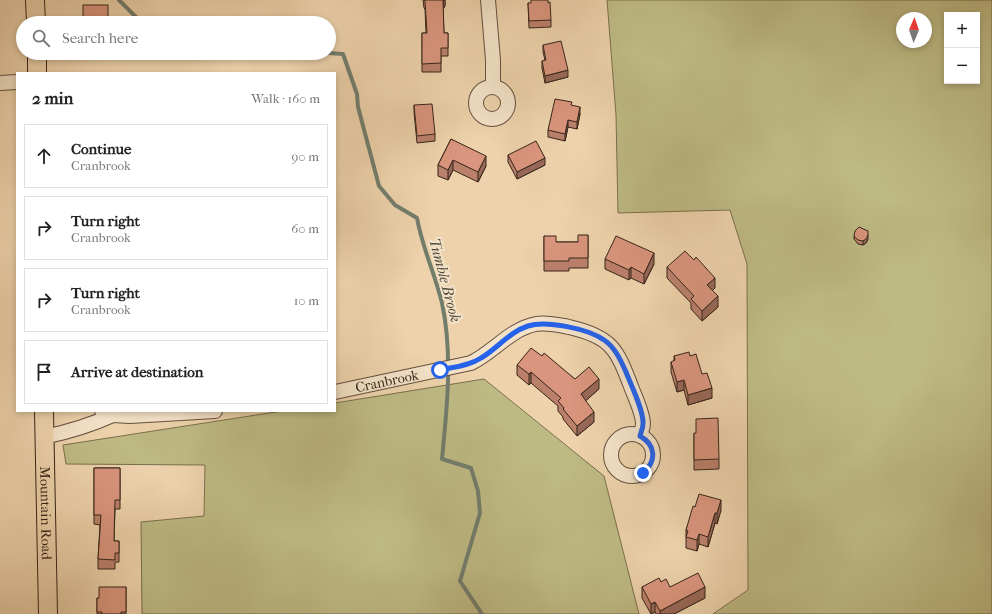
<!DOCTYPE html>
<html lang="en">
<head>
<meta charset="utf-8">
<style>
  :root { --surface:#fff; --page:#f2f2f2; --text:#222; --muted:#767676; --line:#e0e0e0 }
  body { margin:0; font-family:"IM FELL French Canon",serif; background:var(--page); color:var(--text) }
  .controls { position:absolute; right:12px; top:12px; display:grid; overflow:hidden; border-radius:0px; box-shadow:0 2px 6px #0003 }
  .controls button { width:36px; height:36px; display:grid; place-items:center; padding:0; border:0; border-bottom:1px solid var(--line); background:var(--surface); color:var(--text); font:20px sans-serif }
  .compass { position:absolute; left:896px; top:12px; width:36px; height:36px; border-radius:50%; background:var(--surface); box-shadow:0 2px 6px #0003; rotate:2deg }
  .stop { position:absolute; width:12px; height:12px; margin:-9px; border:3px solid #2563eb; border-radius:50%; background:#fff }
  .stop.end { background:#2563eb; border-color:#fff; box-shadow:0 1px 4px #0008 }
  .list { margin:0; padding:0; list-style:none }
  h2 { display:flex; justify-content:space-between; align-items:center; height:52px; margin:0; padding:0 16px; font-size:17px }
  h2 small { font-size:13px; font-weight:400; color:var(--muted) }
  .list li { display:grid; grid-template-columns:26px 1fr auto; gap:12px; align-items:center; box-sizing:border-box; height:64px; margin:0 8px 8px; padding:0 8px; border:1px solid var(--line); border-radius:0px }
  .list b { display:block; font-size:15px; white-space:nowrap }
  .list p { margin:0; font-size:13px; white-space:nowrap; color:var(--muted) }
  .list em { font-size:13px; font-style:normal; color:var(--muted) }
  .icon { flex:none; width:22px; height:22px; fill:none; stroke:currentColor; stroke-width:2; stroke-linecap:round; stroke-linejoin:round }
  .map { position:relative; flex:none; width:992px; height:614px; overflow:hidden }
  .search { position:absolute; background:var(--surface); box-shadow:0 2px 6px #0003; left:16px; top:16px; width:320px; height:44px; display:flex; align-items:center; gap:10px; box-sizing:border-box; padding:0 14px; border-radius:22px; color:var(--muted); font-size:15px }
  .panel { position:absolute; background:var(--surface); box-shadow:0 2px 6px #0003; left:16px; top:72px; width:320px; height:340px; border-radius:0px }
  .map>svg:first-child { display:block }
  .green { fill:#beba84; stroke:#7a6f4e; fill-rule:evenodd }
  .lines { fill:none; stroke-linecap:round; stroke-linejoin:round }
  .stream { stroke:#727d6c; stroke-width:4 }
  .minor-casing { stroke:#64503d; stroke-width:16 }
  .major-casing { stroke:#362418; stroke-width:20 }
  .minor { stroke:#f3e2c8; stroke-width:14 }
  .major { stroke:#edd2ab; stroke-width:18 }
  .wall { fill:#bb806c; stroke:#362418 }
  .shaded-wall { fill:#986858; stroke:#362418 }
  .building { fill:#d9957d; stroke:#362418 }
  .route { stroke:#2563eb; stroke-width:5 }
  .labels { text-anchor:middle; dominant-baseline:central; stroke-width:4; stroke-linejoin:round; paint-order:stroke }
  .street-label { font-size:14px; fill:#362418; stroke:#f3e2c8 }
  .water-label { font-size:15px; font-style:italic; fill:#4f493b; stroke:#f3e2c8 }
</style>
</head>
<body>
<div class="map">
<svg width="992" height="614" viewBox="0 0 992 614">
  <rect width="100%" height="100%" fill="#edd2ab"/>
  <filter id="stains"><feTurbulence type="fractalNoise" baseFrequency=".005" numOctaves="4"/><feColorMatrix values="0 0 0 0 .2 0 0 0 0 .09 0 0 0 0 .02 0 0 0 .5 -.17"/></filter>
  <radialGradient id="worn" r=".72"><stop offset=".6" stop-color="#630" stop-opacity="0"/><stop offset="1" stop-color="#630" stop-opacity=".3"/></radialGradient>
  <g class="green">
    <path d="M607,0H992V614H713L748,590L747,264L730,210L618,213L616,115ZM947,15H977V81H947ZM902,18H926V42H902Z"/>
    <path d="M484,379L604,476L639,614H142L141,522L204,516L205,465L66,464L63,445L282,411H335V403Z"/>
  </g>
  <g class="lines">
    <g class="stream">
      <path d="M119,0L142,23"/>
      <path d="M253,23C263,18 277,19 287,23"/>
      <path d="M329,53L343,54L357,94L358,107L379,186L395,205L417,218C422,247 435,274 442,303C453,354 447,408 442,459L471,468L478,491L480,513L460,581L482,614"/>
    </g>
    <g class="minor-casing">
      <g id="minor">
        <path d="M488,0L493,60V87"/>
        <path d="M0,83L17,82"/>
        <circle cx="492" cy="103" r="16"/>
        <path id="s1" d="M335,392L471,363C494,352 510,329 536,324C547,322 558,325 569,327C613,337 617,350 632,389C636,399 643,414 643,424C643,428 641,432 640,436"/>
        <path d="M102,411L113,415L130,416L215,411"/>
        <circle cx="632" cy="455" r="21"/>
        <path d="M44,437C68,432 91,425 113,415"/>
      </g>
    </g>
    <g class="major-casing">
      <g id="major">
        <path d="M35,0L36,23"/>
        <path d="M37,53V73"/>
        <path id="s2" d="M44,411L48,614"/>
      </g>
    </g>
    <use href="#minor" class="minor"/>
    <use href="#major" class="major"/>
  </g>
  <g class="wall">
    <path d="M423,0H445V6L443,9L444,33H448V56H441V72H422V33H426L425,9L424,8Z"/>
    <path d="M528,3L551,20V27L529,28Z"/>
    <path d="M543,45L568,77L545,83L542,68V61L545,60L543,52Z"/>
    <path d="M414,105L435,134V141L417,143L414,112Z"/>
    <path d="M572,105L580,114L577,129L568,127L565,141L548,137V130Z"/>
    <path d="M451,139L486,166L478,182L453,170L448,180L438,176V165Z"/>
    <path d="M508,155L545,165L517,179L508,162Z"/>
    <path d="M588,235V268H569V271H544V236L556,242H578Z"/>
    <path d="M854,236L868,239L866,243L863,245L858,244L854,239Z"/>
    <path d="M605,259L654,264L644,284L631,278L629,280L605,269Z"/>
    <path d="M667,267L715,288L712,291L718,307L702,321L691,309V303L667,278Z"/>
    <path d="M542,356L575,379L599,389L585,401L594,422L577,436L563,419V417L558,411V406L531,383L529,385L517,375V365Z"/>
    <path d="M674,356H690L702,374L712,398L688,405L684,390L677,392L671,372V362L674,361Z"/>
    <path d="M694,433L719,459V469L694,470Z"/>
    <path d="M94,468H120V509H115L114,541H119V562H115V569H98V559L100,525L94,524Z"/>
    <path d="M695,507L721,510L717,524L715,523L708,547L699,544L697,551L686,548V530Z"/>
    <path d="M661,582L670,587L705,598L674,614H656L655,612L651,614L642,598V587Z"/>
    <path d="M126,587V614H97V598H99Z"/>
  </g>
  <g class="shaded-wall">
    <path d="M443,0H445V6L443,9Z"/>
    <path d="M568,70V77L545,83V76Z"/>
    <path d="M580,107V114L577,129V122Z"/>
    <path d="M568,120V127L565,141V134Z"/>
    <path d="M486,156V166L478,182V172Z"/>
    <path d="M545,158V165L517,179V172Z"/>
    <path d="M453,160V170L448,180V170Z"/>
    <path d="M868,235V239L866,243L863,245V241Z"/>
    <path d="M654,253V264L644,284V274Z"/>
    <path d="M631,267V278L629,280V270Z"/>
    <path d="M715,278V288L707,296V285Z"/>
    <path d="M718,296V307L702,321V311Z"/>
    <path d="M531,372V383L529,385V374Z"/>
    <path d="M599,379V389L581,405V394Z"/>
    <path d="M684,380V390L677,392V382Z"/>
    <path d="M712,388V398L688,405V395Z"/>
    <path d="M594,412V422L577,436V426Z"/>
    <path d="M721,500V510L717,524V513Z"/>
    <path d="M715,513V523L708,547V537Z"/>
    <path d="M699,534V544L697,551V540Z"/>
    <path d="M705,587V598L674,614H660V611Z"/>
    <path d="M655,602V612L651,614V604Z"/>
  </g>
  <g class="building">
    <path d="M424,0H443L444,33H448V48H441V63L422,64V33H427L425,1Z"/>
    <path d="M531,0H548V3L550,2L551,20L529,21L528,3H531Z"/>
    <rect x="83" y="5" width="25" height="18"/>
    <path d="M561,41L568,70L545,76L542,61L546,60L543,45Z"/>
    <path d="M555,99L572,102L571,105L580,107L577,122L568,120L565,134L548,130Z"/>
    <path d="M432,104L435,134L417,136L414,105Z"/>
    <path d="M451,139L486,156L478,172L453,160L448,170L438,165Z"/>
    <path d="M536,141L545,158L517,172L508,155Z"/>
    <path d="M859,227L868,231V235L866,239L863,241L858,240L854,236L855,231Z"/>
    <path d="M578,235H588V258H569V261H544V236H556V242H578Z"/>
    <path d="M616,236L654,253L644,274L631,267L629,270L605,259Z"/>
    <path d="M685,251L694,260L696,257L715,278L707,285L718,296L702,311L691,299L694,296L667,267Z"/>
    <path d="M531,348L542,356L544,353L575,379L589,367L599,379L581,394L594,412L577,426L563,409L564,408L558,401L561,398L531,372L529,374L517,365Z"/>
    <path d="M689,352L690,356L696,354L702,374L707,373L712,388L688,395L684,380L677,382L671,362L675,360L674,356Z"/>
    <path d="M718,418L719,459L694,460V433H696V419Z"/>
    <path d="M94,468H120V500H115L114,541H119V553H115V560L98,559L101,515H94Z"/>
    <path d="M699,494L721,500L717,513H715L708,537L699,534L697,540L686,537L688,531L686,530L693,506L695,507Z"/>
    <path d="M698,573L705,587L660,611L655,602L651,604L642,587L659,578L661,582L666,579L670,587Z"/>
    <path d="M99,587H126V612H121V614H102V612H97V598H99Z"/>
  </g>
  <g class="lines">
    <path class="route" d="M440,370C453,367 469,366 481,358C497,349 509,332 528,326C546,320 589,329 604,340C615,347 621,361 626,372C631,385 644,411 643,424C643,428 641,432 640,436C656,445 657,461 643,473"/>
  </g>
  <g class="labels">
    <g class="street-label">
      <text stroke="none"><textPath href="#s1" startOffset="53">Cranbrook</textPath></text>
      <text stroke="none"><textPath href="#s2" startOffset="102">Mountain Road</textPath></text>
    </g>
    <g class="water-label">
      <text transform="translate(445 280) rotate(75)">Tumble Brook</text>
    </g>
  </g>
  <rect width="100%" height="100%" filter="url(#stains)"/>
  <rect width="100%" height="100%" fill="url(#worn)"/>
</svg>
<div class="controls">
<button>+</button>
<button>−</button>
</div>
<svg class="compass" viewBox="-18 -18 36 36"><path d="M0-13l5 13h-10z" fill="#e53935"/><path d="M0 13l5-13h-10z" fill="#767676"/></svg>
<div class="stop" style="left:440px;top:370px"></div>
<div class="stop end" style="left:643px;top:473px"></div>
<div class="search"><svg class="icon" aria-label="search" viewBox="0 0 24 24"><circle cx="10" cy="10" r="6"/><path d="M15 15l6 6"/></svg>Search here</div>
<section class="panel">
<h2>2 min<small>Walk · 160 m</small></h2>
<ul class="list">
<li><svg class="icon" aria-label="ahead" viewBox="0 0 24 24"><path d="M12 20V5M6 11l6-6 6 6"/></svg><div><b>Continue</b><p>Cranbrook</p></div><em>90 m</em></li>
<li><svg class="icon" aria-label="right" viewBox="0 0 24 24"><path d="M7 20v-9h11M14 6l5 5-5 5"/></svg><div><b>Turn right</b><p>Cranbrook</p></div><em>60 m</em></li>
<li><svg class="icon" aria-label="right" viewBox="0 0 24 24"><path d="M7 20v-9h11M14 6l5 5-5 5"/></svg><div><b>Turn right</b><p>Cranbrook</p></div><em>10 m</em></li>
<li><svg class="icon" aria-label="arrive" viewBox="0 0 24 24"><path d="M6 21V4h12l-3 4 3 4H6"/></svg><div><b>Arrive at destination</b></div></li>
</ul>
</section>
</div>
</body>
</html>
